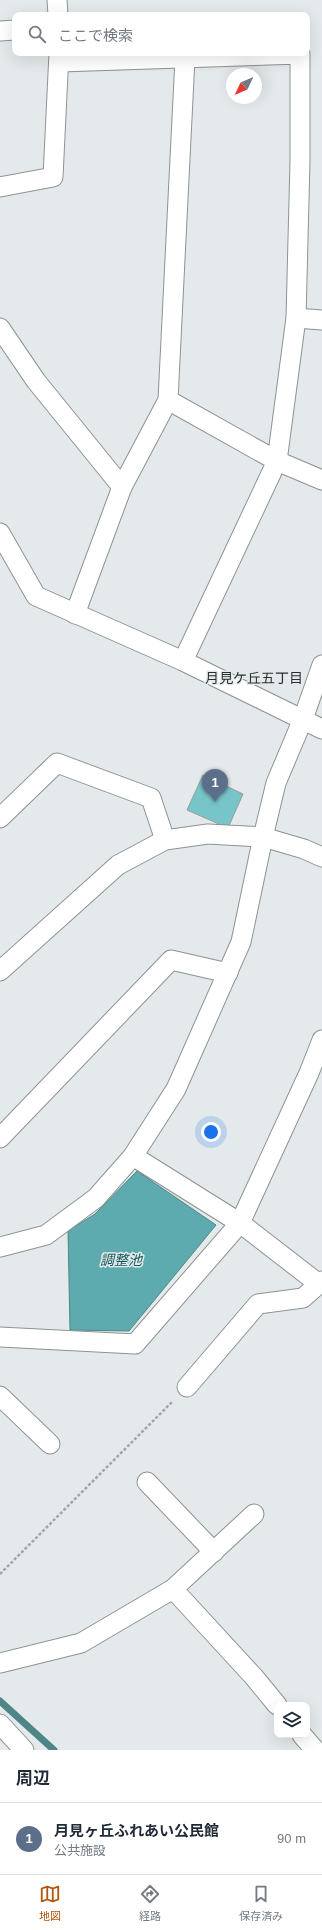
<!DOCTYPE html>
<html lang="ja">
<head>
<meta charset="utf-8">
<style>
  :root { --surface:#fff; --page:#f6f6f7; --text:#1f2937; --muted:#747a83; --line:#e0e1e3; --accent:#b45309 }
  body { margin:0; font-family:Helvetica,"Noto Sans JP",sans-serif; background:var(--page); color:var(--text) }
  .controls { position:absolute; right:12px; bottom:12px; display:grid; overflow:hidden; border-radius:8px; box-shadow:0 4px 16px #0002 }
  .controls button { width:36px; height:36px; display:grid; place-items:center; padding:0; border:0; border-bottom:1px solid var(--line); background:var(--surface); color:var(--text); font:20px sans-serif }
  .compass { position:absolute; left:226px; top:68px; width:36px; height:36px; border-radius:50%; background:var(--surface); box-shadow:0 4px 16px #0002; rotate:226deg }
  .you { position:absolute; left:211px; top:1132px; width:14px; height:14px; margin:-10px; border:3px solid #fff; border-radius:50%; background:#1a73e8; box-shadow:0 0 0 6px #1a73e833 }
  .badge { display:grid; place-items:center; width:26px; height:26px; border-radius:50%; background:var(--accent); color:#fff; font-size:13px; font-weight:700 }
  .pin { position:absolute; translate:-50% -33px; filter:drop-shadow(0 1px 2px #0008) }
  .pin::after { content:''; position:absolute; top:21px; width:14px; height:12px; background:inherit; clip-path:polygon(0 0,100% 0,50% 100%) }
  .list { margin:0; padding:0; list-style:none }
  h2 { display:flex; justify-content:space-between; align-items:center; height:52px; margin:0; padding:0 16px; font-size:17px }
  h2 small { font-size:13px; font-weight:400; color:var(--muted) }
  .list li { display:grid; grid-template-columns:26px 1fr auto; gap:12px; align-items:center; box-sizing:border-box; height:72px; padding:0 16px; border-top:1px solid var(--line) }
  .list b { display:block; font-size:15px; white-space:nowrap }
  .list p { margin:0; font-size:13px; white-space:nowrap; color:var(--muted) }
  .list em { font-size:13px; font-style:normal; color:var(--muted) }
  .icon { flex:none; width:22px; height:22px; fill:none; stroke:currentColor; stroke-width:2; stroke-linecap:round; stroke-linejoin:round }
  .map { position:relative; flex:none; width:322px; height:1750px; overflow:hidden }
  .search { position:absolute; background:var(--surface); box-shadow:0 4px 16px #0002; left:12px; right:12px; top:12px; height:44px; display:flex; align-items:center; gap:10px; box-sizing:border-box; padding:0 14px; border-radius:8px; color:var(--muted); font-size:15px }
  .sheet { height:124px; background:var(--surface) }
  nav { display:flex; justify-content:space-around; align-items:center; box-sizing:border-box; height:56px; border-top:1px solid var(--line); background:var(--surface); font-size:11px; color:var(--muted) }
  nav a { display:grid; justify-items:center; gap:2px }
  nav .on { color:var(--accent) }
  .map>svg:first-child { display:block }
  .water { fill:#5dabae; stroke:#4e8688 }
  .lines { fill:none; stroke-linecap:round; stroke-linejoin:round }
  .stream { stroke:#4e8688; stroke-width:7 }
  .building { fill:#77c5c8; stroke:#979d9d }
  .minor-casing { stroke:#8d9393; stroke-width:21 }
  .path { stroke:#a1a6a7; stroke-width:2.5; stroke-dasharray:3 2; stroke-linecap:butt }
  .minor { stroke:#fff; stroke-width:19 }
  .labels { text-anchor:middle; dominant-baseline:central; stroke-width:3; stroke-linejoin:round; paint-order:stroke }
  .neighbourhood-label { font-size:14px; fill:#2b2e2e; stroke:#e4eaeb }
  .water-label { font-size:14px; font-style:italic; fill:#14585a; stroke:#e4eaeb }
</style>
</head>
<body>
<div class="map">
<svg width="322" height="1750" viewBox="0 0 322 1750">
  <rect width="100%" height="100%" fill="#e4eaeb"/>
  <path class="water" d="M137,1171L216,1225L129,1331L70,1330L68,1231L95,1214Z"/>
  <g class="lines">
    <path class="stream" d="M0,1701L54,1750"/>
  </g>
  <path class="building" d="M203,775L243,794L228,828L187,810Z"/>
  <g class="lines">
    <g class="minor-casing">
      <g id="minor">
        <path d="M57,0L58,15"/>
        <path d="M0,31L15,30"/>
        <path d="M60,62L300,54V161L296,318L277,461L183,661"/>
        <path d="M0,187L53,177L59,53"/>
        <path d="M296,318L322,320"/>
        <path d="M0,328L36,381L122,487"/>
        <path d="M168,400L277,461L322,480"/>
        <path d="M0,533L36,596L183,661L322,729"/>
        <path d="M75,614L122,487L168,400L185,58"/>
        <path d="M0,818L57,763L151,798L165,840"/>
        <path d="M0,971L118,865L165,840L208,834L263,837L304,849L322,857"/>
        <path d="M0,1138L171,960L228,973"/>
        <path d="M133,1156L240,1223L319,1284"/>
        <path d="M0,1247L46,1235L96,1198L133,1156L176,1089L241,942L263,837L276,783L303,719L322,665"/>
        <path d="M0,1337L135,1344L240,1223L309,1073L322,1040"/>
        <path d="M187,1387L258,1304L303,1298L322,1281"/>
        <path d="M0,1396L50,1444"/>
        <path d="M147,1482L214,1552"/>
        <path d="M173,1589L254,1677L277,1705"/>
        <path d="M0,1663L81,1643L173,1589L254,1514"/>
        <path d="M0,1724L24,1750"/>
        <path d="M302,1735L315,1750"/>
      </g>
    </g>
    <path class="path" d="M0,1574L172,1402"/>
    <use href="#minor" class="minor"/>
  </g>
  <g class="labels">
    <g class="neighbourhood-label">
      <text x="254" y="678">月見ケ丘五丁目</text>
    </g>
    <g class="water-label">
      <text x="121" y="1260">調整池</text>
    </g>
  </g>
</svg>
<div class="controls">
<button><svg class="icon" aria-label="layers" viewBox="0 0 24 24"><path d="M12 4l9 5-9 5-9-5zM3 14l9 5 9-5"/></svg></button>
</div>
<svg class="compass" viewBox="-18 -18 36 36"><path d="M0-13l5 13h-10z" fill="#e53935"/><path d="M0 13l5-13h-10z" fill="#747a83"/></svg>
<div class="you"></div>
<div class="pin badge" style="left:215px;top:802px;background:#5c6f8a">1</div>
<div class="search"><svg class="icon" aria-label="search" viewBox="0 0 24 24"><circle cx="10" cy="10" r="6"/><path d="M15 15l6 6"/></svg>ここで検索</div>
</div>
<section class="sheet">
<h2>周辺<small></small></h2>
<ul class="list">
<li><span class="badge" style="background:#5c6f8a">1</span><div><b>月見ヶ丘ふれあい公民館</b><p>公共施設</p></div><em>90 m</em></li>
</ul>
</section>
<nav>
<a class="on"><svg class="icon" aria-label="map" viewBox="0 0 24 24"><path d="M3 6l6-2 6 2 6-2v14l-6 2-6-2-6 2zM9 4v14M15 6v14"/></svg>地図</a>
<a><svg class="icon" aria-label="directions" viewBox="0 0 24 24"><path d="M12 3l9 9-9 9-9-9zM9 14v-3h6M13 9l2 2-2 2"/></svg>経路</a>
<a><svg class="icon" aria-label="saved" viewBox="0 0 24 24"><path d="M7 4h10v16l-5-4-5 4z"/></svg>保存済み</a>
</nav>
</body>
</html>
